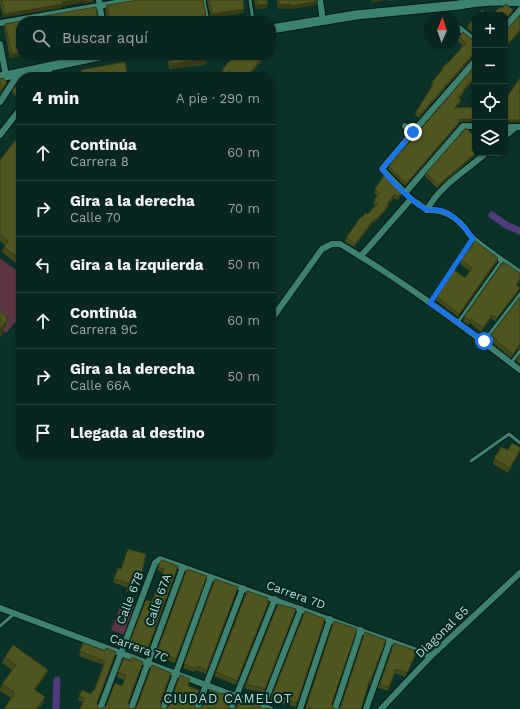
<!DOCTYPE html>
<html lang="es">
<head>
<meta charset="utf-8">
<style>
  :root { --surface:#08261f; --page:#16322c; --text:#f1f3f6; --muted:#98a5a4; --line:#29433d }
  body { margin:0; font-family:"Work Sans",sans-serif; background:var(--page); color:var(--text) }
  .controls { position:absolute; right:12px; top:12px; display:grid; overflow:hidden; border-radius:8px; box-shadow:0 1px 3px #0004 }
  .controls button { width:36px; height:36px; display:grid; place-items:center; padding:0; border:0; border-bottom:1px solid var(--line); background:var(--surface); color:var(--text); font:20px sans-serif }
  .compass { position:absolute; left:424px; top:12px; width:36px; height:36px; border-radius:50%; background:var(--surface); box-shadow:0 1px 3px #0004; rotate:2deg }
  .stop { position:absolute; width:12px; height:12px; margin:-9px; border:3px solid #1a73e8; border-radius:50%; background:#fff }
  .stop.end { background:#1a73e8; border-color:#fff; box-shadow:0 1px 4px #0008 }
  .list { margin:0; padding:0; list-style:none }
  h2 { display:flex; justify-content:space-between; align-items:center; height:52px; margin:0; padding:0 16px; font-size:17px }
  h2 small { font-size:13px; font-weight:400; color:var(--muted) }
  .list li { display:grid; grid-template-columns:26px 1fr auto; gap:12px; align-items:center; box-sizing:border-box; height:56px; padding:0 16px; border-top:1px solid var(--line) }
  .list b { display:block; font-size:15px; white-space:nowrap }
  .list p { margin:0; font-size:13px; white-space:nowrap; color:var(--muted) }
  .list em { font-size:13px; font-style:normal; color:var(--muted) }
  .icon { flex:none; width:22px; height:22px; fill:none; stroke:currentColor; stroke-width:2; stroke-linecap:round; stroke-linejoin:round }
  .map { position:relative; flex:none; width:520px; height:709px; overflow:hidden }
  .search { position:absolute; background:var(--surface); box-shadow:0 1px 3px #0004; left:16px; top:16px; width:260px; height:44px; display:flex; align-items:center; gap:10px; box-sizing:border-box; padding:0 14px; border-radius:16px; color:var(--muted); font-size:15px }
  .panel { position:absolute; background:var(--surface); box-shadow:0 1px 3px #0004; left:16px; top:72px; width:260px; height:388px; border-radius:16px }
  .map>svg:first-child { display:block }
  .green { fill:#5e3545 }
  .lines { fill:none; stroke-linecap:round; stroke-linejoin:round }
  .canal { stroke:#4e3b7a; stroke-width:7 }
  .lane-casing { stroke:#031812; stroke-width:5 }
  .street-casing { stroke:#031812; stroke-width:8 }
  .secondary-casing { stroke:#031812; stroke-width:11 }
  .lane { stroke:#3c8271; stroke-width:3 }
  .street { stroke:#3c8271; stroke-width:6 }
  .secondary { stroke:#3c8271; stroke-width:9 }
  .wall { fill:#44491b }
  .shaded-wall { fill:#373c16 }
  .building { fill:#4f551f; stroke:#373c16 }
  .route { stroke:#1a73e8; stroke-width:5 }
  .labels { text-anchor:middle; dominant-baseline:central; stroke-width:4; stroke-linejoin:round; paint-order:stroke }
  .street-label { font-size:12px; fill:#bedfd5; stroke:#012820 }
  .neighbourhood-label { font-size:13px; letter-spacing:1px; fill:#bedfd5; stroke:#012820 }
</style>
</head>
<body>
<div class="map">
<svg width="520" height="709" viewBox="0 0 520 709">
  <rect width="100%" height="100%" fill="#0b3229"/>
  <g class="green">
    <path d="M0,258L21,274V315L6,333L0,328Z"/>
    <path d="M122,602L136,607L125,635L111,630Z"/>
  </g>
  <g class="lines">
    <g class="canal">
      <path d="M492,215L506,225L520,231"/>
      <path d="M56,709L57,680"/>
    </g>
    <g class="lane-casing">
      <g id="lane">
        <path d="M204,0L208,21"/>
        <path d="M250,0L253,21"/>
        <path d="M430,303L473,239"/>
        <path d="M458,322L502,260"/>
        <path d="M484,341L520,294"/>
        <path d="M511,363L520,351"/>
        <path d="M471,461L509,434L520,443"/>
        <path d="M0,626L14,614"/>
      </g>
    </g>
    <g class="street-casing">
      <g id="street">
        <path d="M99,0L102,21"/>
        <path d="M320,0L323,21"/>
        <path d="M0,23L133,0"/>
        <path d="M505,27L520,10"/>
        <path d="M459,28L475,41"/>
        <path d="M0,44L6,76"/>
        <path d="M44,77L51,67"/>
        <path d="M0,102L19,73"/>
        <path d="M405,126L413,132"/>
        <path d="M505,127H520"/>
        <path d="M0,135L21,108"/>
        <path d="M505,136L516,127"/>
        <path d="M405,193L463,126H475"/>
        <path d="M427,210L411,199L382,169L413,132L475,61"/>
        <path d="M427,210C443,209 455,216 465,228C468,232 470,237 475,240C489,252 505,262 520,273"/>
        <path d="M427,210C439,186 466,171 486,153"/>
        <path d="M361,256L411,199"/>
        <path d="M271,320L322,249L332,244H340C403,281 462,325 520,370"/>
        <path d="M0,608L270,709"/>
        <path d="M100,709L155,563L160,559L431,656"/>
        <path d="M131,709L183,567"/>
        <path d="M163,709L211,577"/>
        <path d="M197,709L243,588"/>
        <path d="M231,709L275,599"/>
        <path d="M262,709L301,609"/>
        <path d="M300,709L330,619"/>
        <path d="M335,709L361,630"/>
        <path d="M366,709L390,641"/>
        <path d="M381,709L431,656L520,573"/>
      </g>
    </g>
    <g class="secondary-casing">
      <g id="secondary">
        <path d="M271,29L356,15L459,5C479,1 500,0 520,2"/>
        <path d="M0,77L104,55"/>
      </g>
    </g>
    <use href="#lane" class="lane"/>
    <use href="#street" class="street"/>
    <use href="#secondary" class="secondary"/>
  </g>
  <g class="wall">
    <path d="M0,0H93L92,2L84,4V2L62,6L61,8L3,17L0,3Z"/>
    <path d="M207,0H243L244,9L243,13L211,18Z"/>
    <path d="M254,0H267L266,8L256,9Z"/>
    <path d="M277,0H318L316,5L290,9V8L278,9Z"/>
    <path d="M107,5L205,19L203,20L196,21H105L107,20L105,9Z"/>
    <path d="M475,18V35L467,28L468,25Z"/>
    <path d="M5,24L21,55H25L10,58L4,28Z"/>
    <path d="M459,37L475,51V57L472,58L419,118L415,115L416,112L432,86H431L432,82L441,72L442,68L448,63L463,46L458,41Z"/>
    <path d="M170,55L207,59L205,65L169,69L168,61Z"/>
    <path d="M262,61L248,77H223L220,75L222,70Z"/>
    <path d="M475,66V79L464,91L463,94L459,99L461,100L460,103L455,108L475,122H459V124L405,186L388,169L389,166Z"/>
    <path d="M81,70L128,77H79V75Z"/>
    <path d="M21,89V93L18,98L12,93V91Z"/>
    <path d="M21,133V267L2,252L5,245L0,241V160Z"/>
    <path d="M475,153H478L437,188L425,176L426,173Z"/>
    <path d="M375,189L403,192L401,196L397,200L394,198L388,204L387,209L375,222L374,221L354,247L345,242L346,238L361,218L368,214L375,205L373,203L374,200L377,196L374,193Z"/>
    <path d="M498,258L497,262L458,317L436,300L437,297L465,278L470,271L460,264L461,260Z"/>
    <path d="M520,281L517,285L518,292L495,321L491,318L481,332L470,323L468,325L463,321L464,317Z"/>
    <path d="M491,335L518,349L511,358L495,345V344L489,339Z"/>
    <path d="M520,354V364L516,361L517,357Z"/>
    <path d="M508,450L519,453L508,473L493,464L494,459Z"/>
    <path d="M160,562L178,566L146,654L134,649L135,648L129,645L146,600L152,602L163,572L157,570Z"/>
    <path d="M118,568L121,569L142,572L132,594L126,591L127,588L113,582Z"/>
    <path d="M187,569L207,576L175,663L155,656Z"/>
    <path d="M215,579L238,587L206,674L195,670L194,672L183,668Z"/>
    <path d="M247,591L267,600L268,604L236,685L214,676Z"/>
    <path d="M278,604L296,609L264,693L255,690V691L244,688Z"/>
    <path d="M305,611L325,619L296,707L270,700Z"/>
    <path d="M334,621L332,706L335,709H337H305Z"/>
    <path d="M386,640L370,684H369L341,706Z"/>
    <path d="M83,643L105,651L116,652L97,703L98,707L100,709L106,706L122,686L125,680L117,677L124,658L130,661L128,703L129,707L131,709L160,703L161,707L163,709L167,708L188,686L194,703L195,707L197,709L228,705L231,709H262H80L83,702L78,700L79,696L91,694L94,691L104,665L79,656Z"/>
    <path d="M394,643L415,655L405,677L395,673L388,691L378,688Z"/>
    <path d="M5,657L48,670L45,676L35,690L45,697L43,703L38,709H4L11,698L0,691V689L2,684L12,670L2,663Z"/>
  </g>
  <g class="shaded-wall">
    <path d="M75,0H85L84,2L62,6L61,8L3,17L4,14Z"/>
    <path d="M86,0H93L92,2L84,4Z"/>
    <path d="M372,0H387L371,3Z"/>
    <path d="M389,0H399L389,1Z"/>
    <path d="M318,1L316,5L290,9L292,6Z"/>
    <path d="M268,4L266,8L256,9L257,5Z"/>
    <path d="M291,4L290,8L278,9L279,5Z"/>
    <path d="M244,9L243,13L211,18L212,14Z"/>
    <path d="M513,10L512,13L505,21V19Z"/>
    <path d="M206,15L205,19L203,20L196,21H170Z"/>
    <path d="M520,30V32L505,49V47Z"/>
    <path d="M21,52V55H25L10,58L12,54Z"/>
    <path d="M473,54H475V57L472,58L419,118L420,115Z"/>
    <path d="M264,56L262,61L248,77H246Z"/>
    <path d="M207,59L205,65L169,69L171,64Z"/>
    <path d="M475,77V79L462,93L463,90Z"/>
    <path d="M7,82L5,86L0,94V92Z"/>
    <path d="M464,91L463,94L457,101L458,98Z"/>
    <path d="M461,100L460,103L453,111L454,108Z"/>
    <path d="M464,119H475V122H459V124L405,186L406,184L458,120Z"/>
    <path d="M505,120H520V122L505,123Z"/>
    <path d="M476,153H478L437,188L438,185Z"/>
    <path d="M403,192L401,196L397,200L398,197Z"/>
    <path d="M395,194L394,198L386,207L387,204Z"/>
    <path d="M389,205L387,209L375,222L377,219Z"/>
    <path d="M375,218L374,221L354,247L355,244Z"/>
    <path d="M498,258L497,262L458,317L459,314Z"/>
    <path d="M520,288L518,292L495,321L497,318Z"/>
    <path d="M492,315L491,318L481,332L483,328Z"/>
    <path d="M7,316L4,325L8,319L2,335L0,338V329Z"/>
    <path d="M519,345H520V349H518L511,358L513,354Z"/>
    <path d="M520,450L519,453L508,473L510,468Z"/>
    <path d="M48,670L45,676L32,695L34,689Z"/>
    <path d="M45,697L43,703L38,709H36Z"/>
  </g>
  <g class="building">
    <path d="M2,0H75L62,2L63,4L4,14Z"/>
    <path d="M138,0H203L206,15L204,16L170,21H105L109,19L107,5Z"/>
    <path d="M209,0H243L244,9L212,14Z"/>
    <path d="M256,0H267L268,4L257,5Z"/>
    <path d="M279,0H318V1L292,6L291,4L279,5Z"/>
    <path d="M506,4L513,10L505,19V15H492L500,7L502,8Z"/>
    <path d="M96,7L98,21H23L22,20Z"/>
    <path d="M482,10L487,15H477Z"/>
    <path d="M520,15V30L505,47V28L509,27Z"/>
    <path d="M475,18V31L468,25Z"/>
    <path d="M21,21V52L12,54L5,24Z"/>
    <path d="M463,32L474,41H475V45L472,49L475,51V54H473L420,115L416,112L434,83L432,82L443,69L442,68L447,63H448L466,43L459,37Z"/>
    <path d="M170,55H207V59L171,64Z"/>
    <path d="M235,55H263L264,56L246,77H230L222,70Z"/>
    <path d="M125,62L128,77H82L81,70Z"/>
    <path d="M475,66V77L463,90L464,91L458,98L461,100L454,108L475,107V119H464L458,120L460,121L406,184L389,166Z"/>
    <rect x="171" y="76" width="6" height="1"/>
    <path d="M3,78L7,82L0,92V79Z"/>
    <path d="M520,78V120H505V100Z"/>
    <path d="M16,86L21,89V92L18,96L12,91Z"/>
    <path d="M466,128L475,137V153H476L438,185L426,173Z"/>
    <path d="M21,133V260L4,247L8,241L0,234V160Z"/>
    <path d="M385,174L403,192L398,197L395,194L387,204L389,205L377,219L375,218L355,244L346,238L360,218H361L366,213L368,214L378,203L374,200L379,194L375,189Z"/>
    <path d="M475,241L498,258L459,314L437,297L454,270L465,278L472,268L461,260Z"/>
    <path d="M503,262L520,273V279L516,285L520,288L497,318L492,315L483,328L471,319L470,321L464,317Z"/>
    <path d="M520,297V345H519L513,354L496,341L497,340L491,335Z"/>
    <path d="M0,311L7,316L6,318L8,319L0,329Z"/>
    <path d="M520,354V360L517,357Z"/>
    <path d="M512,443L520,447V450L510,468L494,459L501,447L508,450Z"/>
    <path d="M128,549L146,554L142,572L134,591L127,588L129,584L114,579L118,568L121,569Z"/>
    <path d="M162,560L178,566L147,651L135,646L136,644L130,641L146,600L152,602L164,569L158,567L160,562Z"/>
    <path d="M187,569L207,576L176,659L157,652Z"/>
    <path d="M215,579L238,587L207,670L197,666L196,669L184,664Z"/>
    <path d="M247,591L268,598L267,600L269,601L237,681L216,672Z"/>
    <path d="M278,604L296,609L265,689L257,686L256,687L246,684Z"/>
    <path d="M305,611L325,619L297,703L272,696Z"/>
    <path d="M334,621L357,629L332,703V706L335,709H337H313L306,707Z"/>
    <path d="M365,632L386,640L371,680L370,679L361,709H338L341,706Z"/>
    <path d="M83,643L105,651L106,648L116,652L97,703L98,707L100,709L106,706L115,683L122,686L126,675L118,672L124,658L130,661L132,657L143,662L128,703L129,707L131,709L135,708L137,706L152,665L171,673L160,703L161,707L163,709L167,708L169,706L180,675L190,679L188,686L199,690L194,703L195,707L197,709L203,706L210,690L222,694V693L231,696L228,705L231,709L236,708L241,698L259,705L262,709L267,708L272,709H80L85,698L79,696L82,690L91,694L93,690L94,691L105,661L80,651Z"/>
    <path d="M394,643L417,651L407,673L396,669L389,687L380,684Z"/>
    <path d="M13,645L48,670L34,689L45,697L36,709H4L15,693L2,684L16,665L5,657Z"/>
  </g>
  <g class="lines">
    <path class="route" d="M413,132L382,169C389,180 414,203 425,209C429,211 433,209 438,210C453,212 464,227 473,238L430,303L484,341"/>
  </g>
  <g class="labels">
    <g class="street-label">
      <text transform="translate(296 595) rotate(20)">Carrera 7D</text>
      <text transform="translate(130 598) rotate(-69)">Calle 67B</text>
      <text transform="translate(158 600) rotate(-70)">Calle 67A</text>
      <text transform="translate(442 632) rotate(-44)">Diagonal 65</text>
      <text transform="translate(139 648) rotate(20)">Carrera 7C</text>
    </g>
    <g class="neighbourhood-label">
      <text x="228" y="698">CIUDAD CAMELOT</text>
    </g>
  </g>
</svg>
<div class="controls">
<button>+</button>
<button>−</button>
<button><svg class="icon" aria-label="locate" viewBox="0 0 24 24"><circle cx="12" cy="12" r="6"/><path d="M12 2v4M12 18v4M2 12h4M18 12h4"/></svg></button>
<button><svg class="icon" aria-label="layers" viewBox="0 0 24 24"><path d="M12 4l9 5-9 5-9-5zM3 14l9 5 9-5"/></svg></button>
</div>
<svg class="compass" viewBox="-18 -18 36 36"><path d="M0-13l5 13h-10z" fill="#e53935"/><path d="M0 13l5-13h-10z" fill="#98a5a4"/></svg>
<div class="stop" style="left:484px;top:341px"></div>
<div class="stop end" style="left:413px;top:132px"></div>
<div class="search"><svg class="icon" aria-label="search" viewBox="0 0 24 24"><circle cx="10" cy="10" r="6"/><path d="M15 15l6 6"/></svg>Buscar aquí</div>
<section class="panel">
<h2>4 min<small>A pie · 290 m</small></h2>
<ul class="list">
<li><svg class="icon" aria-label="ahead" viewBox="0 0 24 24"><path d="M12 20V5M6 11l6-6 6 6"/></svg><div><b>Continúa</b><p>Carrera 8</p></div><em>60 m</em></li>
<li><svg class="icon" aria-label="right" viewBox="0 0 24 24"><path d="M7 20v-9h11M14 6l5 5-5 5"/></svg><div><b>Gira a la derecha</b><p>Calle 70</p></div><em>70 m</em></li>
<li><svg class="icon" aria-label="left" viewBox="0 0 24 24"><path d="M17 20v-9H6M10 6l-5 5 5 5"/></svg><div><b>Gira a la izquierda</b></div><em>50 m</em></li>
<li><svg class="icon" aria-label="ahead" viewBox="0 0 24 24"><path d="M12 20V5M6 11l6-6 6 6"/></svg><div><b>Continúa</b><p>Carrera 9C</p></div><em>60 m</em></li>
<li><svg class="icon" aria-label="right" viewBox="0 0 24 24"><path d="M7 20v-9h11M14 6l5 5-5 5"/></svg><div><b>Gira a la derecha</b><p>Calle 66A</p></div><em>50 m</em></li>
<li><svg class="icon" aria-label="arrive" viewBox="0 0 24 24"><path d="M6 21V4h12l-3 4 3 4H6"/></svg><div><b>Llegada al destino</b></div></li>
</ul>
</section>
</div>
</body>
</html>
